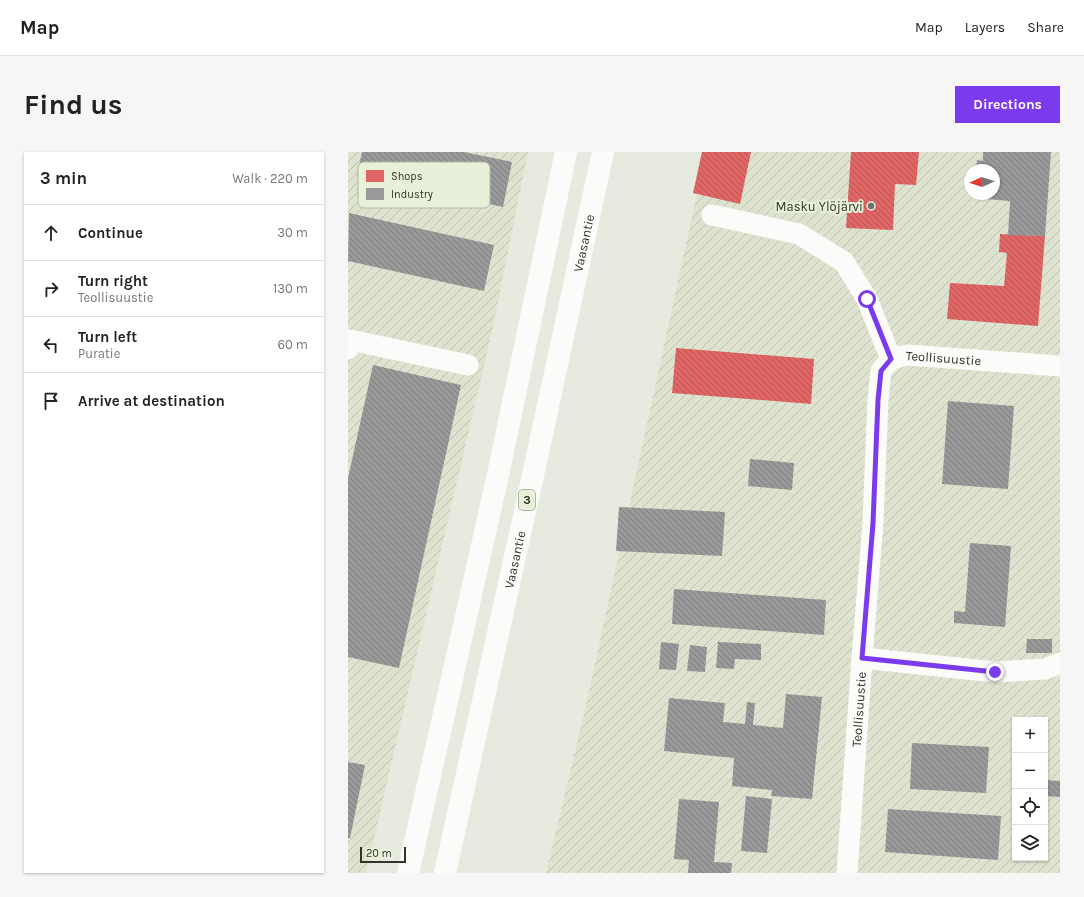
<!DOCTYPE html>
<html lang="en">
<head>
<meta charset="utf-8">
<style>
  :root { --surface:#fff; --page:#f6f6f6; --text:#222; --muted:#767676; --line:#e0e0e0; --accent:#7c3aed }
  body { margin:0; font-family:Karla,sans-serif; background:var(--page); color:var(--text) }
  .controls { position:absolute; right:12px; bottom:12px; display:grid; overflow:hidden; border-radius:0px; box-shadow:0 1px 3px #0004 }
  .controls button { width:36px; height:36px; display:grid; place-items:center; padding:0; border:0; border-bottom:1px solid var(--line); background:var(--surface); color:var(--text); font:20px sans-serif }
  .compass { position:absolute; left:616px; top:12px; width:36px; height:36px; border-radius:50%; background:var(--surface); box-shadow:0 1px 3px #0004; rotate:267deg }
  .scale { position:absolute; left:12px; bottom:10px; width:46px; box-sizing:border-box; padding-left:4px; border:2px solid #31332b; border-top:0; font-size:11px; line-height:14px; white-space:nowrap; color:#31332b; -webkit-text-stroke:3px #e9f0da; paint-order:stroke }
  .stop { position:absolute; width:12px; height:12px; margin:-9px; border:3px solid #7c3aed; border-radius:50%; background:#fff }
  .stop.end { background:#7c3aed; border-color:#fff; box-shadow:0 1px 4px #0008 }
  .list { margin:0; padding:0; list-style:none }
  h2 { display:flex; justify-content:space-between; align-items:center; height:52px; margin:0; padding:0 16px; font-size:17px }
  h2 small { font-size:13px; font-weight:400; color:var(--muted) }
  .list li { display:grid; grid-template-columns:26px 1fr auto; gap:12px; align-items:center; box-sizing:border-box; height:56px; padding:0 16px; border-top:1px solid var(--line) }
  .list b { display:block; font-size:15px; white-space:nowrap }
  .list p { margin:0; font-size:13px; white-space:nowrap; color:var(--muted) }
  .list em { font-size:13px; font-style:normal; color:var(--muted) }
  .icon { flex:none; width:22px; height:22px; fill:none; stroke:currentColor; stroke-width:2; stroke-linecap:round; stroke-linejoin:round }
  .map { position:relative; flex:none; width:712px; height:721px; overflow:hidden; border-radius:0px }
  header { display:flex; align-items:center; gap:24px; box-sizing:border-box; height:56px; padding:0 20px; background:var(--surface); border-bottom:1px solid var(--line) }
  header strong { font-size:19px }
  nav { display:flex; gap:22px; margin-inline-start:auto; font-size:14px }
  .intro { display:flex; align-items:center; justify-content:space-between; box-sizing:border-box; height:96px; padding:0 24px }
  h1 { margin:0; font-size:28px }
  .button { padding:10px 18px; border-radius:0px; background:var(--accent); color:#fff; font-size:14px; font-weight:700 }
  main { display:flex; gap:24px; padding:0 24px }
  aside { flex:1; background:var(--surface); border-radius:0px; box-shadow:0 1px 3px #0004 }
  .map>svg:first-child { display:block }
  .industrial { fill:url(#industrial-furrows); fill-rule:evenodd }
  .shops { fill:url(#shops-back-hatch) }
  .industry { fill:url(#industry-back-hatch) }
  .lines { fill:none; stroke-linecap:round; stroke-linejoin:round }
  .minor { stroke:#fbfcfa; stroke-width:21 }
  .highway { stroke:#fbfcfa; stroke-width:22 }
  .route { stroke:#7c3aed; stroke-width:5 }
  .poi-dot { fill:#71736a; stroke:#e9f0da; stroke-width:1.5 }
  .labels { text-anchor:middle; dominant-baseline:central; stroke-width:4; stroke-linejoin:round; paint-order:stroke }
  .shield { fill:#e9f0da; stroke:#686c60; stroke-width:1 }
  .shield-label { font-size:12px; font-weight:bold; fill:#31332b }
  .poi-label { font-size:13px; fill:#31332b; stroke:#e9f0da; text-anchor:end }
  .street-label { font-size:13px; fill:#31332b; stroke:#e9f0da }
  .key { fill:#e9f0da; stroke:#b2b7a6; stroke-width:1 }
  .key-label { font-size:11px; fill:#31332b }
</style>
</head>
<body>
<header>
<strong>Map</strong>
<nav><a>Map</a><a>Layers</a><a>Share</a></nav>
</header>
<div class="intro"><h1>Find us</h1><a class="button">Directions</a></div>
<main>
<aside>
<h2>3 min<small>Walk · 220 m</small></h2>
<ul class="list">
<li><svg class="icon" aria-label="ahead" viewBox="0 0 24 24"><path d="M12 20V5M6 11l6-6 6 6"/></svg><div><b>Continue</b></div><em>30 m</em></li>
<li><svg class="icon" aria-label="right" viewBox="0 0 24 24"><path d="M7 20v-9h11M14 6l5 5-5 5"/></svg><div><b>Turn right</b><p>Teollisuustie</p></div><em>130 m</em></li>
<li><svg class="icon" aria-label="left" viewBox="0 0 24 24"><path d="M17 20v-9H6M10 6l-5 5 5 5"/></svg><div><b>Turn left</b><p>Puratie</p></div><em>60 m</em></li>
<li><svg class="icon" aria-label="arrive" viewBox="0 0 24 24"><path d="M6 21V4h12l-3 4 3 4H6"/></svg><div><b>Arrive at destination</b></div></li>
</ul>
</aside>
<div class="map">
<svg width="712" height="721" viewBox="0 0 712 721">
  <defs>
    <pattern id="industrial-furrows" width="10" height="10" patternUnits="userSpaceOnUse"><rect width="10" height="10" fill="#dde3ce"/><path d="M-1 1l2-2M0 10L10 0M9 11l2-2" fill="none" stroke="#bec3b1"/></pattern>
    <pattern id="shops-back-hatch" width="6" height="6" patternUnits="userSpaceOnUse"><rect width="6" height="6" fill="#e06666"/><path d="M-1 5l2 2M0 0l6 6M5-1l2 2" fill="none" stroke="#b65554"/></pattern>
    <pattern id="industry-back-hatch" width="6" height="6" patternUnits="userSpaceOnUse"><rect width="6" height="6" fill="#999"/><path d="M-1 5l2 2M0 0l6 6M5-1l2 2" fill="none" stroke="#7d7d7d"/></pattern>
  </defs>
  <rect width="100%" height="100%" fill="#e7ebdf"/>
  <g class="industrial">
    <path d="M0,0H180L144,179L18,721H0Z"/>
    <path d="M373,0H712V721H198L236,562L350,37ZM622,18H646V42H622ZM667,568H697V706H667Z"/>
  </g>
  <g class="shops">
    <path d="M354,0H403L392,52L345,41Z"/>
    <path d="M503,0H571L568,33L547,32L545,78L498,76Z"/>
    <path d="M652,82L697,84L690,174L599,167L602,131L656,134L659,101L651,100Z"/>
    <path d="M328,196L466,207L463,252L324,241Z"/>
  </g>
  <g class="industry">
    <path d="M14,0H116L164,10L155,55L9,24Z"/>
    <path d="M635,0H703L697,84L660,83L662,49L626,46L627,42H646V18H628L629,8L635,9Z"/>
    <path d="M1,61L146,93L136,139L0,109Z"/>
    <path d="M25,213L113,233L51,516L0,505V326Z"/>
    <path d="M600,249L666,254L660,337L594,332Z"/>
    <path d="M402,307L446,311L444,338L400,334Z"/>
    <path d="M271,355L377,360L374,404L268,399Z"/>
    <path d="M622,391L663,394L657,475L606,471V459L617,460Z"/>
    <path d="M326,437L478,448L476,483L324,472Z"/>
    <path d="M679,487H704V501H678Z"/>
    <path d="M313,490L331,492L328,518L311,517Z"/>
    <path d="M370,490L413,492V508L387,507L386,517L368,516Z"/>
    <path d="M342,493L359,495L357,520L339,519Z"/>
    <path d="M438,542L474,545L464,647L423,644L424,638L384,634L386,606L316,599L321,546L377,551L375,570L397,572L399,550L407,551L405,573L435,576Z"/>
    <path d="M564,591L641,595L638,641L562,637Z"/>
    <path d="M0,610L17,613L2,686H0Z"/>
    <path d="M697,628L712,629V645L697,644Z"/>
    <path d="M398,644L424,647L419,701L393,699Z"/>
    <path d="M331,647L371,650L366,710L384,711L383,721H340L341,708L326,707Z"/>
    <path d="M540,657L653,664L650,708L537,700Z"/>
  </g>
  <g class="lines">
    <g class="minor">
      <path d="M364,63L451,82L496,110L519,147L543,207"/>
      <path d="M0,197L2,188L120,213"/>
      <path d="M514,506L647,520L697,517L712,511"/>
      <path id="s1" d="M499,721L514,506L525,371L530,248L533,219L543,207L559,203L712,214"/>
    </g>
    <g class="highway">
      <path d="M60,721L148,332L218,0"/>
      <path id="s2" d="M97,721L182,337L255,0"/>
    </g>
  </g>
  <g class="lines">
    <path class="route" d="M519,147L543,207L533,219L530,248L525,371L514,506L647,520"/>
  </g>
  <circle class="poi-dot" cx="523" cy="54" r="4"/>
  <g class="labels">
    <rect class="shield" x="171" y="338" width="16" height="20" rx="3"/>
    <g class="shield-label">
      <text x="179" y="348">3</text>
    </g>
    <g class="poi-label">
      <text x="515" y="54">Masku Ylöjärvi</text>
    </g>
    <g class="street-label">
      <text stroke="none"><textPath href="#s2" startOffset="645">Vaasantie</textPath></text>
      <text stroke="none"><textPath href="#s1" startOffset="572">Teollisuustie</textPath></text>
      <text stroke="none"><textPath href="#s2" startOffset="321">Vaasantie</textPath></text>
      <text stroke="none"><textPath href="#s1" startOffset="164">Teollisuustie</textPath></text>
    </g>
  </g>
  <rect x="10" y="10" width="132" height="46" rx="6" class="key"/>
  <rect x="18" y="18" width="18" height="12" fill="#e06666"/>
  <rect x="18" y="36" width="18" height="12" fill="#999"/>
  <g class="key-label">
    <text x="43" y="28">Shops</text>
    <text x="43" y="46">Industry</text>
  </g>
</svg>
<div class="controls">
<button>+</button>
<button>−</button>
<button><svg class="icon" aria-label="locate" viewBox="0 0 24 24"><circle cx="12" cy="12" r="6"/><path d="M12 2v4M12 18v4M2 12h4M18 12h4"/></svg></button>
<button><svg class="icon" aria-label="layers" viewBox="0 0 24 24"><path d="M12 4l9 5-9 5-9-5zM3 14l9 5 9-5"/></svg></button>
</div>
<svg class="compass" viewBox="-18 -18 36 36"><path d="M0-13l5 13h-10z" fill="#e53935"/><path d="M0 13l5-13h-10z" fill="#767676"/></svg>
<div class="scale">20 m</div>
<div class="stop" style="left:519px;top:147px"></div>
<div class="stop end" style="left:647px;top:520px"></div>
</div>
</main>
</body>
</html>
